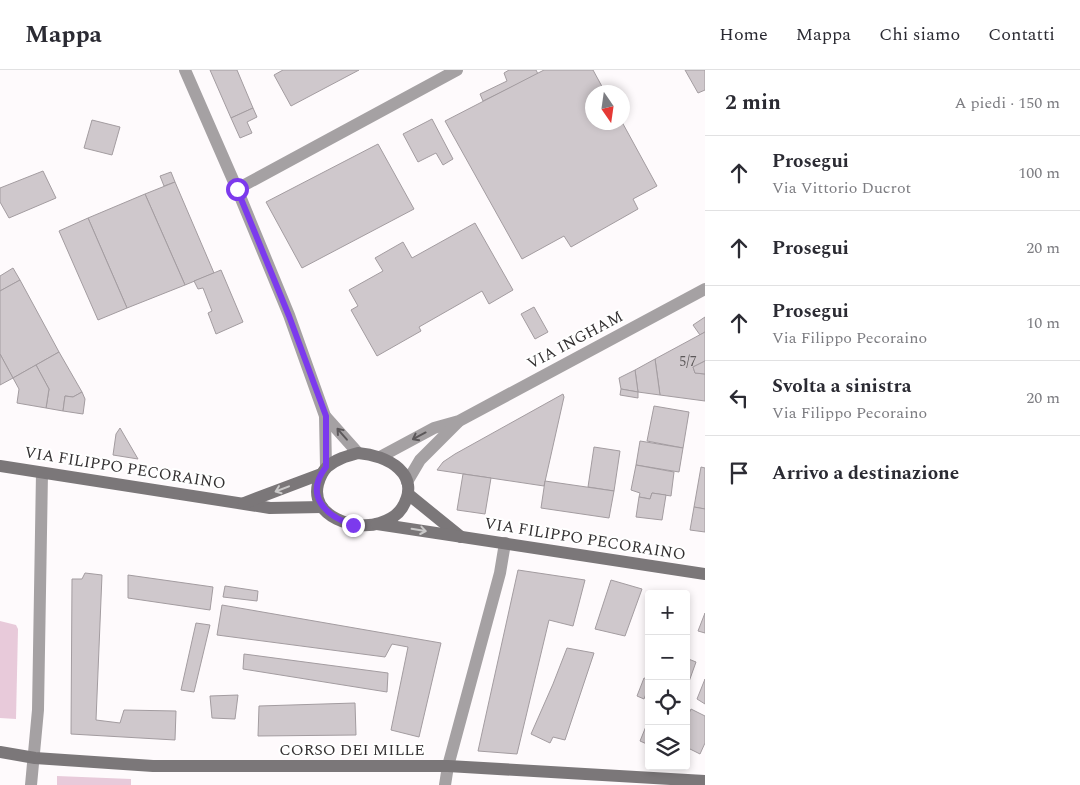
<!DOCTYPE html>
<html lang="it">
<head>
<meta charset="utf-8">
<style>
  :root { --surface:#fff; --page:#f2f2f3; --text:#2b2b33; --muted:#7c7c81; --line:#e1e1e2 }
  body { margin:0; font-family:Spectral,serif; background:var(--page); color:var(--text) }
  .controls { position:absolute; right:15px; bottom:15px; display:grid; overflow:hidden; border-radius:5px; box-shadow:0 2px 8px #0003 }
  .controls button { width:45px; height:45px; display:grid; place-items:center; padding:0; border:0; border-bottom:1px solid var(--line); background:var(--surface); color:var(--text); font:25px sans-serif }
  .compass { position:absolute; left:585px; top:15px; width:45px; height:45px; border-radius:50%; background:var(--surface); box-shadow:0 2px 8px #0003; rotate:167deg }
  .stop { position:absolute; width:15px; height:15px; margin:-11px; border:4px solid #7c3aed; border-radius:50%; background:#fff }
  .stop.end { background:#7c3aed; border-color:#fff; box-shadow:0 1px 5px #0008 }
  .list { margin:0; padding:0; list-style:none }
  h2 { display:flex; justify-content:space-between; align-items:center; height:65px; margin:0; padding:0 20px; font-size:21px }
  h2 small { font-size:16px; font-weight:400; color:var(--muted) }
  .list li { display:grid; grid-template-columns:32px 1fr auto; gap:15px; align-items:center; box-sizing:border-box; height:75px; padding:0 20px; border-top:1px solid var(--line) }
  .list b { display:block; font-size:19px; white-space:nowrap }
  .list p { margin:0; font-size:16px; white-space:nowrap; color:var(--muted) }
  .list em { font-size:16px; font-style:normal; color:var(--muted) }
  .icon { flex:none; width:28px; height:28px; fill:none; stroke:currentColor; stroke-width:2; stroke-linecap:round; stroke-linejoin:round }
  .map { position:relative; flex:none; width:705px; height:715px; overflow:hidden }
  header { display:flex; align-items:center; gap:30px; box-sizing:border-box; height:70px; padding:0 25px; background:var(--surface); border-bottom:1px solid var(--line) }
  header strong { font-size:24px }
  nav { display:flex; gap:28px; margin-inline-start:auto; font-size:18px }
  main { display:flex }
  aside { flex:1; background:var(--surface) }
  .map>svg:first-child { display:block }
  .green { fill:#e8cada }
  .building { fill:#cfc8cc; stroke:#a39ca0 }
  .lines { fill:none; stroke-linecap:round; stroke-linejoin:round }
  .street { stroke:#a5a1a3; stroke-width:12 }
  .secondary { stroke:#7b7779; stroke-width:12 }
  .oneway { stroke:#5c585a }
  .oneway2 { stroke:#cac9c9 }
  .route { stroke:#7c3aed; stroke-width:6 }
  .labels { text-anchor:middle; dominant-baseline:central; stroke-width:4; stroke-linejoin:round; paint-order:stroke }
  .number-label { font-size:14px; fill:#5b5758 }
  .street-label { font-size:16px; fill:#343132; stroke:#fff }
</style>
</head>
<body>
<header>
<strong>Mappa</strong>
<nav><a>Home</a><a>Mappa</a><a>Chi siamo</a><a>Contatti</a></nav>
</header>
<main>
<div class="map">
<svg width="705" height="715" viewBox="0 0 705 715">
  <rect width="100%" height="100%" fill="#fefafc"/>
  <g class="green">
    <path d="M0,551L16,555L18,559L16,649L0,648Z"/>
    <path d="M57,706L131,709V715H57Z"/>
  </g>
  <g class="building">
    <path d="M210,0H237L253,38L231,48Z"/>
    <path d="M283,0H359L291,36L274,5Z"/>
    <path d="M509,0H536L538,4L483,31L480,24L507,11L504,3Z"/>
    <path d="M544,0H593L605,22H592V52H622L657,116L633,129L638,139L571,177L564,166L522,189L445,51Z"/>
    <path d="M685,0H705V20L698,23Z"/>
    <path d="M253,38L257,47L247,52L252,63L240,68L231,48Z"/>
    <path d="M432,49L453,89L443,95L436,83L418,92L403,64Z"/>
    <path d="M92,50L120,57L112,85L84,78Z"/>
    <path d="M378,74L414,139L302,198L266,132Z"/>
    <path d="M43,101L56,128L9,148L0,132V118Z"/>
    <path d="M171,102L175,112L164,116L160,106Z"/>
    <path d="M175,112L214,203L185,215L145,124Z"/>
    <path d="M145,124L185,215L127,238L88,148Z"/>
    <path d="M88,148L127,238L98,250L59,161Z"/>
    <path d="M475,153L513,220L489,234L482,221L419,257L421,261L377,286L351,240L358,236L349,220L383,201L375,188L403,172L412,188Z"/>
    <path d="M13,198L20,210L0,221V206Z"/>
    <path d="M221,200L243,252L216,264L208,243L212,241L203,218L198,219L194,211Z"/>
    <path d="M20,210L59,282L13,308L0,284V221Z"/>
    <path d="M534,237L548,262L535,269L521,244Z"/>
    <path d="M705,247V262L700,265L693,255Z"/>
    <path d="M705,262V291L693,297L695,303L705,304V331L660,325L655,289Z"/>
    <path d="M59,282L82,322L73,327L65,326L63,341L46,338L49,319L36,295Z"/>
    <path d="M0,284L13,308L0,315Z"/>
    <path d="M655,289L660,325L638,322L635,300Z"/>
    <path d="M705,291V304L695,303L693,297Z"/>
    <path d="M36,295L49,319L46,338L17,333L19,319L13,308Z"/>
    <path d="M635,300L638,322L621,319L619,308Z"/>
    <path d="M621,319L638,322V328L620,325Z"/>
    <path d="M82,322L85,329L83,344L63,341L65,326L73,327Z"/>
    <path d="M563,324L564,327L544,416L437,400L443,392L455,384Z"/>
    <path d="M654,336L689,342L683,378L647,371Z"/>
    <path d="M120,358L138,389L113,385L116,364Z"/>
    <path d="M640,371L683,378L679,402L636,395Z"/>
    <path d="M594,377L620,381L614,421L588,417Z"/>
    <path d="M636,395L674,402L671,426L652,423L650,429L639,427L640,423L631,420Z"/>
    <path d="M701,397L705,398V439L694,437Z"/>
    <path d="M463,404L491,408L485,444L457,440Z"/>
    <path d="M545,411L614,421L609,448L541,438Z"/>
    <path d="M652,423L666,425L662,450L636,447L639,427L650,429Z"/>
    <path d="M694,437L705,439V462L690,460Z"/>
    <path d="M518,500L585,510L573,556L549,550L517,684L478,681Z"/>
    <path d="M85,503L102,505L96,650L120,653L124,640L176,641L175,670L71,664L72,509H82Z"/>
    <path d="M128,505L213,517L210,540L128,528Z"/>
    <path d="M611,510L642,519L625,566L595,559Z"/>
    <path d="M225,516L258,521L257,531L223,527Z"/>
    <path d="M222,535L441,573L419,667L391,660L408,577L392,574L385,587L217,565Z"/>
    <path d="M705,543V563L698,561Z"/>
    <path d="M196,553L210,555L194,622L181,620Z"/>
    <path d="M567,578L594,583L565,670L553,667L550,673L531,664L553,614Z"/>
    <path d="M244,584L388,603L387,622L243,599Z"/>
    <path d="M686,588L696,592L686,620Z"/>
    <path d="M644,608L649,609V616L644,629L637,626Z"/>
    <path d="M705,609V634L697,629Z"/>
    <path d="M238,625L235,649L212,648L210,626Z"/>
    <path d="M355,633L356,665L258,666L259,636Z"/>
    <path d="M691,639L705,646V673L700,684L686,677V650Z"/>
    <path d="M649,649V675L640,671Z"/>
  </g>
  <g class="lines">
    <g class="street">
      <path d="M185,0L237,119L289,245L325,346L326,397"/>
      <path d="M237,119L457,0"/>
      <path d="M325,346L358,383"/>
      <path d="M380,387L434,358L459,351L705,219"/>
      <path d="M407,412L420,390L458,352"/>
      <path d="M31,715L38,640L42,403"/>
      <path d="M445,715L448,696L500,503L505,473"/>
    </g>
    <g class="secondary">
      <path d="M358,383C387,385 423,404 402,438C397,446 389,450 380,453C355,461 310,447 318,414C320,407 322,402 327,397C336,389 347,386 358,383Z"/>
      <path d="M0,396L270,438L322,437"/>
      <path d="M408,424L461,467"/>
      <path d="M244,433L321,404"/>
      <path d="M377,454L705,504"/>
      <path d="M0,682L35,688L153,696H448L705,711"/>
    </g>
  </g>
  <defs><path id="oneway-shaft" d="M-6 0H5M1.5-3L5.5 0L1.5 3" fill="none" stroke-width="1.6" stroke-linecap="round" stroke-linejoin="round" transform="scale(1.25)"/></defs>
  <g class="oneway">
    <use href="#oneway-shaft" transform="translate(342 364) rotate(-131)"/>
    <use href="#oneway-shaft" transform="translate(419 366) rotate(152)"/>
  </g>
  <g class="oneway2">
    <use href="#oneway-shaft" transform="translate(282 419) rotate(159)"/>
    <use href="#oneway-shaft" transform="translate(419 460) rotate(9)"/>
  </g>
  <g class="lines">
    <path class="route" d="M237,119L289,246L326,346V397C304,425 325,446 353,455"/>
  </g>
  <g class="labels">
    <g class="number-label">
      <text x="688" y="291">5/7</text>
    </g>
    <g class="street-label">
      <text transform="translate(575 270) rotate(-28)">VIA INGHAM</text>
      <text transform="translate(125 398) rotate(9)">VIA FILIPPO PECORAINO</text>
      <text transform="translate(585 469) rotate(9)">VIA FILIPPO PECORAINO</text>
      <text x="352" y="680">CORSO DEI MILLE</text>
    </g>
  </g>
</svg>
<div class="controls">
<button>+</button>
<button>−</button>
<button><svg class="icon" aria-label="locate" viewBox="0 0 24 24"><circle cx="12" cy="12" r="6"/><path d="M12 2v4M12 18v4M2 12h4M18 12h4"/></svg></button>
<button><svg class="icon" aria-label="layers" viewBox="0 0 24 24"><path d="M12 4l9 5-9 5-9-5zM3 14l9 5 9-5"/></svg></button>
</div>
<svg class="compass" viewBox="-18 -18 36 36"><path d="M0-13l5 13h-10z" fill="#e53935"/><path d="M0 13l5-13h-10z" fill="#7c7c81"/></svg>
<div class="stop" style="left:237px;top:119px"></div>
<div class="stop end" style="left:353px;top:455px"></div>
</div>
<aside>
<h2>2 min<small>A piedi · 150 m</small></h2>
<ul class="list">
<li><svg class="icon" aria-label="ahead" viewBox="0 0 24 24"><path d="M12 20V5M6 11l6-6 6 6"/></svg><div><b>Prosegui</b><p>Via Vittorio Ducrot</p></div><em>100 m</em></li>
<li><svg class="icon" aria-label="ahead" viewBox="0 0 24 24"><path d="M12 20V5M6 11l6-6 6 6"/></svg><div><b>Prosegui</b></div><em>20 m</em></li>
<li><svg class="icon" aria-label="ahead" viewBox="0 0 24 24"><path d="M12 20V5M6 11l6-6 6 6"/></svg><div><b>Prosegui</b><p>Via Filippo Pecoraino</p></div><em>10 m</em></li>
<li><svg class="icon" aria-label="left" viewBox="0 0 24 24"><path d="M17 20v-9H6M10 6l-5 5 5 5"/></svg><div><b>Svolta a sinistra</b><p>Via Filippo Pecoraino</p></div><em>20 m</em></li>
<li><svg class="icon" aria-label="arrive" viewBox="0 0 24 24"><path d="M6 21V4h12l-3 4 3 4H6"/></svg><div><b>Arrivo a destinazione</b></div></li>
</ul>
</aside>
</main>
</body>
</html>
